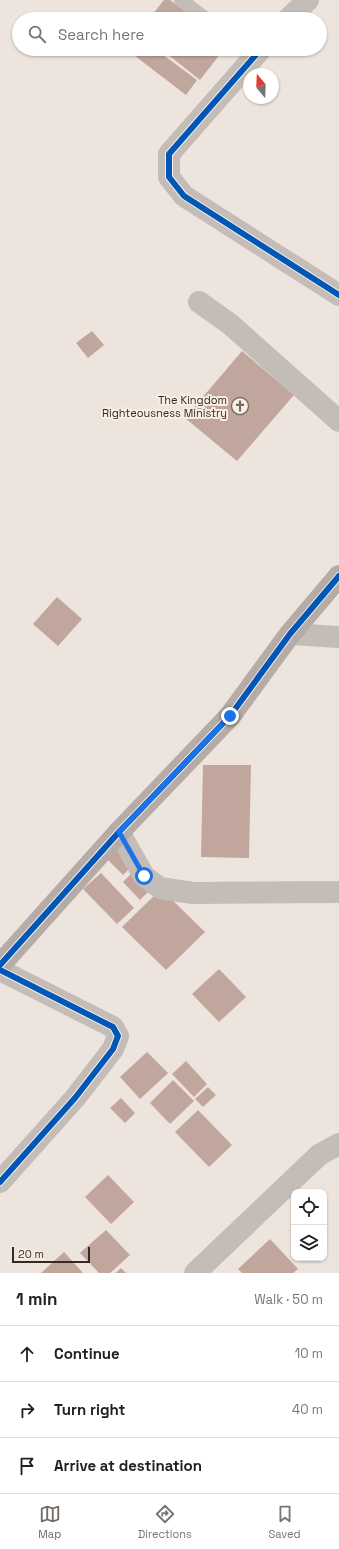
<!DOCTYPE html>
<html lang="en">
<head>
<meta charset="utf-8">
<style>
  :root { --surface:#fff; --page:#f6f6f6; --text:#202124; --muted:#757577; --line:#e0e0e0; --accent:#746a65 }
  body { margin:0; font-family:"Space Grotesk",sans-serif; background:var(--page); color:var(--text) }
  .controls { position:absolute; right:12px; bottom:12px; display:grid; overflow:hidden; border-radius:8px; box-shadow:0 1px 3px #0004 }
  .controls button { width:36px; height:36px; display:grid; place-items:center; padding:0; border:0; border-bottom:1px solid var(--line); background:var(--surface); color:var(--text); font:20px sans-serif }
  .compass { position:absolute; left:243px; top:68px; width:36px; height:36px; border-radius:50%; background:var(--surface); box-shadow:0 1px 3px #0004; rotate:341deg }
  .scale { position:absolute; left:12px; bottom:10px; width:78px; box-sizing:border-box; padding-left:4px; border:2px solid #342925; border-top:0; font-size:11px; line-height:14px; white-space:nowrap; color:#342925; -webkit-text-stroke:3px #faeee3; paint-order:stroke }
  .stop { position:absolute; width:12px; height:12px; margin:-9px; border:3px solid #1a73e8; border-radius:50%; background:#fff }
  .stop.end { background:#1a73e8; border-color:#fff; box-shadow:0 1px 4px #0008 }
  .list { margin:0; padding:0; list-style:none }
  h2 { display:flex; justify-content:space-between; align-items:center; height:52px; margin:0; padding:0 16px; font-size:17px }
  h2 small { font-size:13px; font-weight:400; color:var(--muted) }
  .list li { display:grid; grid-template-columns:26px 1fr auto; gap:12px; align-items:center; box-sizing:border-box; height:56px; padding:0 16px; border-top:1px solid var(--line) }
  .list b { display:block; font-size:15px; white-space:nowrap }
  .list em { font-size:13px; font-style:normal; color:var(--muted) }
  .icon { flex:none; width:22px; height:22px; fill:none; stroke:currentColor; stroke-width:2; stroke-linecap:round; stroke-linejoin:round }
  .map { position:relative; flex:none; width:339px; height:1273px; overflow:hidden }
  .search { position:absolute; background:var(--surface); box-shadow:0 1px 3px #0004; left:12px; right:12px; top:12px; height:44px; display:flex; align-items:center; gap:10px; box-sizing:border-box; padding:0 14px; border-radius:22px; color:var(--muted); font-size:15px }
  .sheet { height:220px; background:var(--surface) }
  nav { display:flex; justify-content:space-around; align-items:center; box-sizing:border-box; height:56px; border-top:1px solid var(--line); background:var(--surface); font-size:11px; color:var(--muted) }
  nav a { display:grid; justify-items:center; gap:2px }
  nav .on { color:var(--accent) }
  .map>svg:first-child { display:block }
  .building { fill:#c1a69e }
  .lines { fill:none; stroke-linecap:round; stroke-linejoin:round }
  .lane { stroke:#c4bcb6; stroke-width:14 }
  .street { stroke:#c4bcb6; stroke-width:22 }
  .secondary { stroke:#b5aca7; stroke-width:22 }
  .cycleway-casing { stroke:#faeee3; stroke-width:8 }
  .cycleway { stroke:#0057b8; stroke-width:6 }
  .route { stroke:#1a73e8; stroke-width:5 }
  .labels { text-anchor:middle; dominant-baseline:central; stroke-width:4; stroke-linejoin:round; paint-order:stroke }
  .poi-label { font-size:11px; fill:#342925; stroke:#faeee3; text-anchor:end }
</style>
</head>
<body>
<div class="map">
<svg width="339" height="1273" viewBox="0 0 339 1273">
  <rect width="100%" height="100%" fill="#ece4dd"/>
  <g class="building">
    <path d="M164,0H170L195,19H149Z"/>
    <path d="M126,49H155L197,80L186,95Z"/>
    <path d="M161,49H224L200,80Z"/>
    <path d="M92,331L104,345L88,358L76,343Z"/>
    <path d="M242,351L294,395L237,461L185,418Z"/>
    <path d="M57,597L82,619L58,646L33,624Z"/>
    <path d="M203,765H251L249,858L201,857Z"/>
    <path d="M112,845L133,865L123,875L103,855Z"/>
    <path d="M133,872L150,890L140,900L123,882Z"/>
    <path d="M101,873L134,908L117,924L83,889Z"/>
    <path d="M161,889L205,932L166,970L122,927Z"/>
    <path d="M219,969L246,997L219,1022L192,994Z"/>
    <path d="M147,1052L168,1073L140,1099L120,1077Z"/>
    <path d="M186,1061L207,1084L194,1097L172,1074Z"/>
    <path d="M173,1080L194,1101L170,1124L150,1103Z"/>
    <path d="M208,1087L216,1095L203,1107L195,1099Z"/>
    <path d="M121,1098L135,1113L125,1123L110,1108Z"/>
    <path d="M198,1110L232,1145L209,1167L175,1132Z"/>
    <path d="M108,1175L134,1202L111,1224L85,1197Z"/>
    <path d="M106,1230L130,1255L110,1273H99L80,1253Z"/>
    <path d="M270,1239L298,1269L293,1273H242L238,1269Z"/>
    <path d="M64,1252L83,1273H41Z"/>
    <path d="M121,1268L126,1273H116Z"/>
  </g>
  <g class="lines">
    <path class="lane" d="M181,0L206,19"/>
    <g class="street">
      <path d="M288,19L308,0"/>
      <path d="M261,49L169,154V177L184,196L339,295"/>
      <path d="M199,302L230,324L339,421"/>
      <path d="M290,634L339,637"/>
      <path d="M119,832L144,876L160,888L193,893L339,892"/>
      <path d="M0,970L113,1027L118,1036L113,1049L75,1098L0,1182"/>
      <path d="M195,1273L319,1155L339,1144"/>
    </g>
    <path class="secondary" d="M0,965L119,832L230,716L290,634L339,576"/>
    <g class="cycleway-casing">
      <g id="cycleway">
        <path d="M261,49L169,154V177L184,196L339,295"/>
        <path d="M0,965L119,832L230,716L290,634L339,576"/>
        <path d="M0,970L113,1027L118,1036L113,1049L75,1098L0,1182"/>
      </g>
    </g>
    <use href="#cycleway" class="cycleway"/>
  </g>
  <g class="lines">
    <path class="route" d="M144,876L119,832L230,716"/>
  </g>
  <defs>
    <g id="church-ring" transform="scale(0.9)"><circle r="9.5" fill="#faeee3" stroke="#746a65" stroke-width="1.5"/><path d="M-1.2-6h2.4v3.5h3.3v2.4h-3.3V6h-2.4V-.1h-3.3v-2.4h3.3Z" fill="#746a65"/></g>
  </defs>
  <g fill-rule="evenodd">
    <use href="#church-ring" x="240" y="406"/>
  </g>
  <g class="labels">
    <g class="poi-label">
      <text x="227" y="400">The Kingdom<tspan x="227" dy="13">Righteousness Ministry</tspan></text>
    </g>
  </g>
</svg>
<div class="controls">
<button><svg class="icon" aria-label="locate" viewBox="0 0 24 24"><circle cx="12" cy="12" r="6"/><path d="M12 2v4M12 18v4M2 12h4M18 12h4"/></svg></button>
<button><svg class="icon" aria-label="layers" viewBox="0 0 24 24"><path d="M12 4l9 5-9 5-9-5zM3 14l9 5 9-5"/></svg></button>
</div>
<svg class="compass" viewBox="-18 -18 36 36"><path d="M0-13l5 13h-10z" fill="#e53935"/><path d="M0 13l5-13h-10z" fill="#757577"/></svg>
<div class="scale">20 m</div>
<div class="stop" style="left:144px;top:876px"></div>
<div class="stop end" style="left:230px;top:716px"></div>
<div class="search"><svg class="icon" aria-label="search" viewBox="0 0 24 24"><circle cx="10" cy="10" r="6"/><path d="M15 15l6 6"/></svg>Search here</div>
</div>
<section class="sheet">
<h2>1 min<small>Walk · 50 m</small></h2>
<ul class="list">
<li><svg class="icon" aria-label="ahead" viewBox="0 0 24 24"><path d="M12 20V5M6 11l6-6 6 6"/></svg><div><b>Continue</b></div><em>10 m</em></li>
<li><svg class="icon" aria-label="right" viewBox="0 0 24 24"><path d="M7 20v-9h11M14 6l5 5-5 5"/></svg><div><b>Turn right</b></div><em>40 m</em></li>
<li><svg class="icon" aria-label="arrive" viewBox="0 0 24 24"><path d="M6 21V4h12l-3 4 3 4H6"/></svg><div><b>Arrive at destination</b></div></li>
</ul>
</section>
<nav>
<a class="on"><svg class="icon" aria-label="map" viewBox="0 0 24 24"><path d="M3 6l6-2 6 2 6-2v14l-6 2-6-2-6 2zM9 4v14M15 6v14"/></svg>Map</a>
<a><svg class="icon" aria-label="directions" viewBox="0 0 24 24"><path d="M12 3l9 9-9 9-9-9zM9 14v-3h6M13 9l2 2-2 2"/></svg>Directions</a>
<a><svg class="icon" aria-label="saved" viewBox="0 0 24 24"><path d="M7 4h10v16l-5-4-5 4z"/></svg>Saved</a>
</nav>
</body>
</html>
